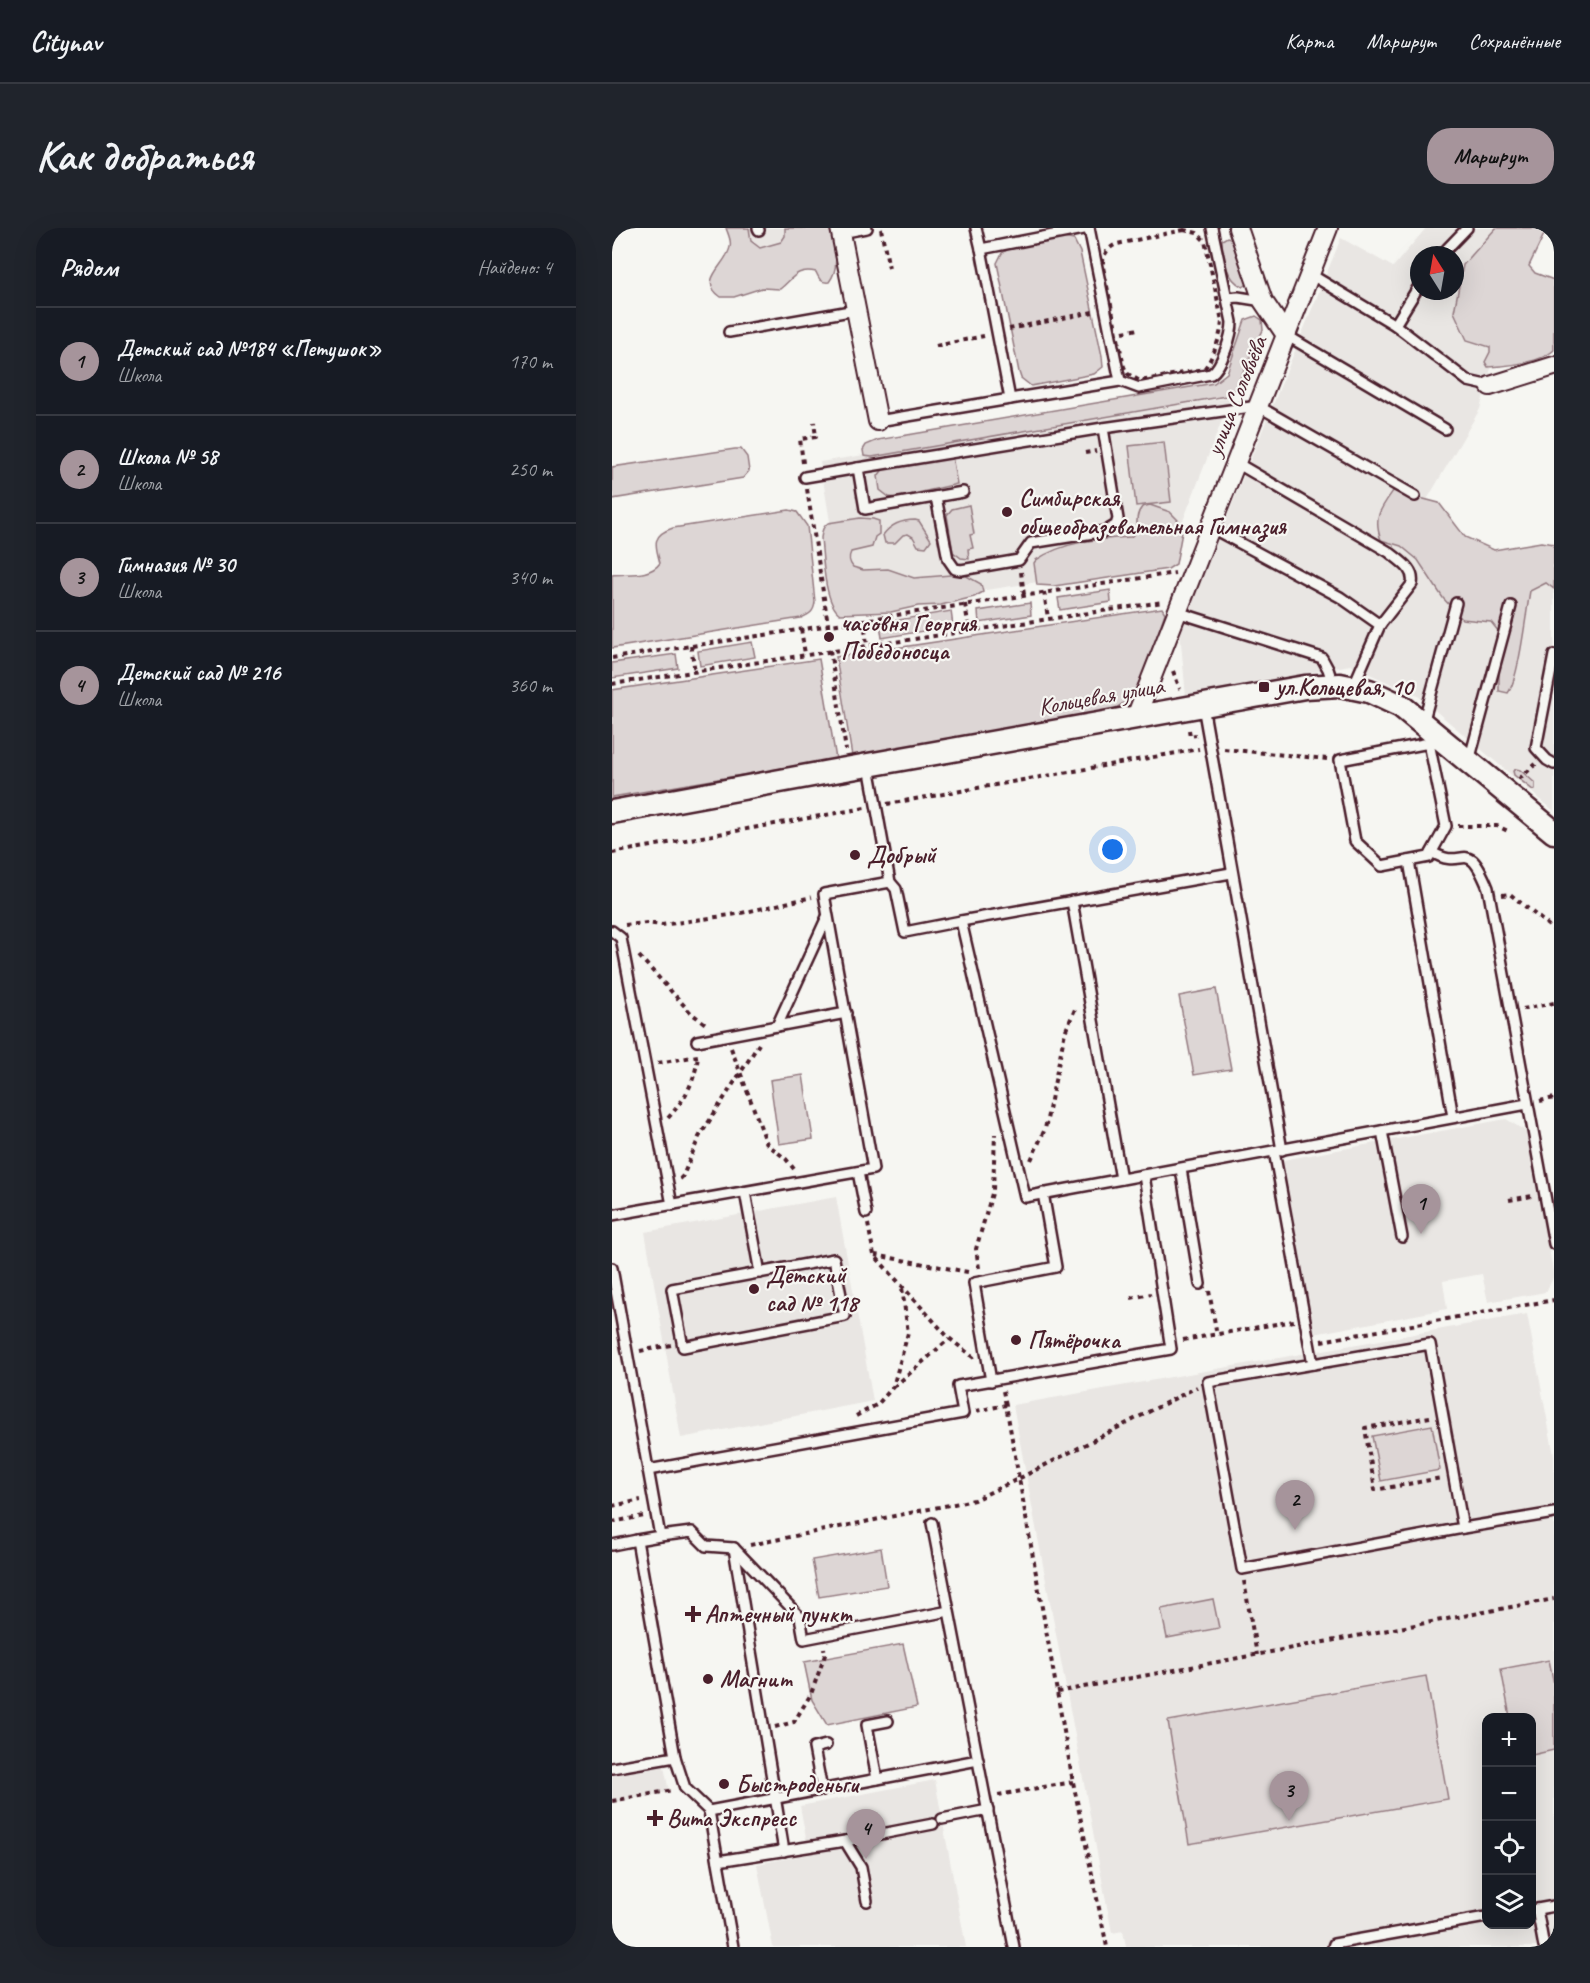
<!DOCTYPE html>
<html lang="ru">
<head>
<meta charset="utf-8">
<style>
  :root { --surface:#171b24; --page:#20242c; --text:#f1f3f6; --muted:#9ea1a6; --line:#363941; --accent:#a6949b }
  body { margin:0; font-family:Caveat,sans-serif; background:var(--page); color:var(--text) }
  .controls { position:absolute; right:18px; bottom:18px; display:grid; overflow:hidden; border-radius:12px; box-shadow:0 6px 24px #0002 }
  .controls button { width:54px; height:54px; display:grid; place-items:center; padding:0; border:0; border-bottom:2px solid var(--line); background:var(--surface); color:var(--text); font:30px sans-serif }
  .compass { position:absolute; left:798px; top:18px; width:54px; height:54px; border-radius:50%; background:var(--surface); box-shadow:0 6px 24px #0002; rotate:349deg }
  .you { position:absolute; left:501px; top:622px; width:21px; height:21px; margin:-15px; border:4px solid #fff; border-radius:50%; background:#1a73e8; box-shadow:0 0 0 9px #1a73e833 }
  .badge { display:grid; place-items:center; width:39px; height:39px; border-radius:50%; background:var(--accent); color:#111; font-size:20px; font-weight:700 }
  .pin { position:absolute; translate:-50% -50px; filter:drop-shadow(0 2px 3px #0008) }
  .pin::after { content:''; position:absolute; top:32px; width:21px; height:18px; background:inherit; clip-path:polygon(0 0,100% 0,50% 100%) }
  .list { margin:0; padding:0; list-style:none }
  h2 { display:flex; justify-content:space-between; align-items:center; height:78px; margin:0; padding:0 24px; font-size:26px }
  h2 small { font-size:20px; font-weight:400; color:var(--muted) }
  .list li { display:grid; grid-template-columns:39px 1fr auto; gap:18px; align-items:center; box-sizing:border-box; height:108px; padding:0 24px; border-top:2px solid var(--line) }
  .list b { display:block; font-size:22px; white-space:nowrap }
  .list p { margin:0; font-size:20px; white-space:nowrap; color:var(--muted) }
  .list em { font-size:20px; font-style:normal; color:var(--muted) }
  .icon { flex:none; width:33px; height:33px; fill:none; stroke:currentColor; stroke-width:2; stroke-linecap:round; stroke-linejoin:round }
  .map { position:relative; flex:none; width:942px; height:1719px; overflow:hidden; border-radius:24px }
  header { display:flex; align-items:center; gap:36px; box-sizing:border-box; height:84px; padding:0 30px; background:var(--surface); border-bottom:2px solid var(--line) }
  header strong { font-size:28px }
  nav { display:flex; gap:33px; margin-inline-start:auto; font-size:21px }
  .intro { display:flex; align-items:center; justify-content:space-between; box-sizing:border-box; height:144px; padding:0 36px }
  h1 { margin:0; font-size:42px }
  .button { padding:15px 27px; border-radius:24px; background:var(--accent); color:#111; font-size:21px; font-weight:700 }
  main { display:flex; gap:36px; padding:0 36px }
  aside { flex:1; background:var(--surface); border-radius:24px; box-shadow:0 6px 24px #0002 }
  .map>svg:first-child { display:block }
  .built { fill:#e9e6e3; fill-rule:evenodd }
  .green { fill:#ddd6d5; stroke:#947a80; stroke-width:1.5 }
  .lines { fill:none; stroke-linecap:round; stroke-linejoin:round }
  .service-casing { stroke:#4a1f2b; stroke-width:14 }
  .minor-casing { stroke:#4a1f2b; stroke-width:22 }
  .tertiary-casing { stroke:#4a1f2b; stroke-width:27 }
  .path { stroke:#4a1f2b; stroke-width:4; stroke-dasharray:4.5 4.5; stroke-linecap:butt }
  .service { stroke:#f6f6f2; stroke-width:9 }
  .minor { stroke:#f6f6f2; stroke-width:18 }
  .tertiary { stroke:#f6f6f2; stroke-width:22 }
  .poi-dot { fill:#4a1f2b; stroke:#f6f6f2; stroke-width:2 }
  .labels { text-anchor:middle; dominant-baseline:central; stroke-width:4.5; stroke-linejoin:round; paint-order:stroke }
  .street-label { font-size:24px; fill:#4a1f2b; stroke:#f6f6f2 }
  .poi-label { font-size:24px; font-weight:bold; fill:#4a1f2b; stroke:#f6f6f2; text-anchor:start }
</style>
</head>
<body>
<header>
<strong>Citynav</strong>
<nav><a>Карта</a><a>Маршрут</a><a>Сохранённые</a></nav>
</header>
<div class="intro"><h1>Как добраться</h1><a class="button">Маршрут</a></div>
<main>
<aside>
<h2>Рядом<small>Найдено: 4</small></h2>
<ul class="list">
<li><span class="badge">1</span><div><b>Детский сад №184 «Петушок»</b><p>Школа</p></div><em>170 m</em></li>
<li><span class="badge">2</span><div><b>Школа № 58</b><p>Школа</p></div><em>250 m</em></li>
<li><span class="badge">3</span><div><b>Гимназия № 30</b><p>Школа</p></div><em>340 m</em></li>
<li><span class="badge">4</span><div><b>Детский сад № 216</b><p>Школа</p></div><em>360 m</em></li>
</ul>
</aside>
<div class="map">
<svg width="942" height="1719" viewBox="0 0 942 1719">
  <rect width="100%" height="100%" fill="#f6f6f2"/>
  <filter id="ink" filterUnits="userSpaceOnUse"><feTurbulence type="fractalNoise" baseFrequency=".0167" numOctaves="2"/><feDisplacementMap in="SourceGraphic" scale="12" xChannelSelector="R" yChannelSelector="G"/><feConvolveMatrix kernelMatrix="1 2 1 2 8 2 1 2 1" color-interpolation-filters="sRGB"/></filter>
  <g filter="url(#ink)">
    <g class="built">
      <path d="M130,0H210L137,41Z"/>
      <path d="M814,0H906L887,111L868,181L792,311L942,341V583L806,468L738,437L574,469L568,404L729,10L781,39ZM807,27H843V63H807Z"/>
      <path d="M619,169L555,334L233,384L208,234Z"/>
      <path d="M894,891L915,904L942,1048L934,1064L876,1074L870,1046L831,1053L835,1081L702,1106L671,932Z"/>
      <path d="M224,969L261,1173L69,1210L33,1004Z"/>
      <path d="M915,1086L942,1227V1719H514L511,1703L500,1705L401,1177ZM874,1490H920V1696H874Z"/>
      <path d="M52,1538L57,1564L0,1575V1548Z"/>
      <path d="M323,1552L354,1719H161L145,1636L197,1626L188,1578Z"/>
    </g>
    <g class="green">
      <path d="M114,0H137L139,13L148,20L169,14L173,8V0H219C222,18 229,39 217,54C209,55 207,51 204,44C184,39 180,52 168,61L150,60L122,69H109C84,52 115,37 118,19C120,13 116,6 114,0Z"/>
      <path d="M884,0H935L917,38L923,45L942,52V122C928,135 895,138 876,139L873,134L878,124V119L855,112L842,84L851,37Z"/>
      <path d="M615,9L621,11L637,55L631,59C614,51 610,29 610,12Z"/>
      <path d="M451,10L462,12L468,24L490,128L491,139L482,146L419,158L409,150L407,144L385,35L390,25L398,20Z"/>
      <path d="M644,88L650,92L651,102L623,161L614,168L260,229L252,228L251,222L254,217L266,212L602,155L615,145L633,92Z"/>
      <path d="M552,214L559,274L524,278L517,218Z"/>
      <path d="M123,221H129L135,229L137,243L131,250L0,271V239Z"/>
      <path d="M340,228L345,256L284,270L277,269L268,262L266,248L272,240Z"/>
      <path d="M781,263L827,275L853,309L882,322L929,314L942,316V361L934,355L918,363C914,385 907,450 896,465L887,463V404L879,394L850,391L831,370L806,332L789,318L769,312C761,290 768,281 781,263Z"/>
      <path d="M357,277L362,306L358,307L361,320L356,321L357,331L349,330L341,324L335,287L340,281Z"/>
      <path d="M538,277L558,284L568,294L570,304L564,336L556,341L442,358L425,357L422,335L424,332C453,313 486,311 519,309C530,300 520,291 530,279Z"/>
      <path d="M177,282L185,284L195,298L203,374C202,384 198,386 189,390L0,420V347C16,345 38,349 48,335C43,317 39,307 61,300Z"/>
      <path d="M248,290L261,291L267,293V306L263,309L260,319L239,324C236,330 237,334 241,339L251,342L276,341L302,350L351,346L369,356L371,364L362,369L329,377L306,378L279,384L228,386C212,375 211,329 209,310C210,304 210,299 216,295Z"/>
      <path d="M303,292L307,293L319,312L314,319L306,318L301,309L296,306L291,307L283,315H273L271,307C279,296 291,292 303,292Z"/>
      <path d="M498,362L499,374L448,382L446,370Z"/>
      <path d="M418,375L419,387L367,395L366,383Z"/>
      <path d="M550,380L553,385C545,407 532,451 519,468C513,476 504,480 496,484L240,528L224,429Z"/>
      <path d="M339,383L341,398L270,410L268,395Z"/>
      <path d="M140,414L143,429L88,438L86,423Z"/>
      <path d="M64,426L66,440L0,450V435Z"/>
      <path d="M207,431L224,531L0,569V462Z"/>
      <path d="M904,541L908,542L923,555V561L921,562L902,547L901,543Z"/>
      <path d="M604,761L619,841L582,847L567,768Z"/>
      <path d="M191,847L201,911L167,916L158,852Z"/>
      <path d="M820,1197L828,1242L769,1253L760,1208Z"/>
      <path d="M269,1320L275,1358L207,1369L200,1332Z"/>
      <path d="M601,1371L607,1400L555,1410L549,1381Z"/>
      <path d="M291,1416L305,1479L215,1497L200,1472L192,1434Z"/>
      <path d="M937,1432L942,1456V1522L920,1527V1490L898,1489L889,1441Z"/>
      <path d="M814,1448L836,1571L577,1616L556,1493Z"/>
    </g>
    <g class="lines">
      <g class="service-casing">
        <g id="service">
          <path d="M146,0L147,2"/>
          <path d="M364,0L369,21L477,0"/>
          <path d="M229,5L255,0"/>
          <path d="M829,27L855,0"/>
          <path d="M698,46L783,97L856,153L878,158"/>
          <path d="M615,70L626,69L651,73"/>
          <path d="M783,97L807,58"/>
          <path d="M117,104L244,82"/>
          <path d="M674,107L833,201"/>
          <path d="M508,153L527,160L599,146C610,139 620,107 620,94L600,0"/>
          <path d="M398,171L508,153L477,0"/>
          <path d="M266,193L398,171L369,21"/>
          <path d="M623,234L777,324C788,333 803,341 800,356L768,397"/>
          <path d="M246,240L491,200"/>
          <path d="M193,249L246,240L253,281L351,264"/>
          <path d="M324,269L336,331L343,341L349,342L407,332L419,315L494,303L504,297L506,291L491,200L646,178L803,268"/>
          <path d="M598,299L728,369L768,397L741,459"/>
          <path d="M565,384L710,430L716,441L721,456"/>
          <path d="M942,427L924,520L935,532L942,536"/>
          <path d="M591,478L670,922"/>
          <path d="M811,495L844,375"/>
          <path d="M817,515L728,532L743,613L770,638L817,629L834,598L817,515L824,508"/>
          <path d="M857,533L899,378"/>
          <path d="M257,538L278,654L284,661L293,704L349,693L413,969L915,876"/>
          <path d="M820,624C853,645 854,606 876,660L942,1016"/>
          <path d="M797,633L841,889"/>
          <path d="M460,673L509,951"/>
          <path d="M349,693L619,645"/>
          <path d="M0,703L9,710L60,977"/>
          <path d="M165,798L215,689"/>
          <path d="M85,813L234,785"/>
          <path d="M770,903L790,1009"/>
          <path d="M662,923L701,1136"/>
          <path d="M569,941L588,1056"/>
          <path d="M246,944L254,985"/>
          <path d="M133,964L148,1045"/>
          <path d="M0,987L261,941L212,666L278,654"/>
          <path d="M222,1031L233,1088L71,1119L60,1061Z"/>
          <path d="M0,1040L48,1308L25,1312"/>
          <path d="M818,1116L851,1300L630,1341L596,1154Z"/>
          <path d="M379,1153L362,1055L444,1039L431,965"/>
          <path d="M36,1242L351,1185L346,1158L559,1121L532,947"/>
          <path d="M320,1295L402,1719"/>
          <path d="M851,1300L942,1285"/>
          <path d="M48,1308L80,1304L94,1318L122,1320L188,1389L192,1411L337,1383"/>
          <path d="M0,1317L25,1312L63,1529L0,1540"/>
          <path d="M122,1320L172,1623"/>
          <path d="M63,1529L73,1560L97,1583L121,1719"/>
          <path d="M265,1551L255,1497L276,1493"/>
          <path d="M210,1562L202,1520L214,1517"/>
          <path d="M97,1583L366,1532"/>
          <path d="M330,1591L376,1582"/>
          <path d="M233,1613L249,1639L255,1673"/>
          <path d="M106,1633L233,1613L321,1596"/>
          <path d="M925,1681L932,1719"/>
          <path d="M920,1682L942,1678"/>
          <path d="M721,1719L722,1716L874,1689"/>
        </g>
      </g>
      <g class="minor-casing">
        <g id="minor">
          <path d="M228,0L266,193"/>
          <path d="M626,0L651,73L674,107"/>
          <path d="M878,158L942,138"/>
          <path d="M524,489L716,0"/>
        </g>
      </g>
      <g class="tertiary-casing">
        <path id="tertiary" d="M0,584L217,544L693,459L728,457L757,463L789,478L942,604"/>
      </g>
      <g class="path">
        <path d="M269,1L277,40"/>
        <path d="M572,2L585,5L593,13L610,93C609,108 601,130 592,141L528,153L516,146L512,139L491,39C490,28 495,20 505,16Z"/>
        <path d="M397,101L481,84"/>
        <path d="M511,104L526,101"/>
        <path d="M324,118L372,108"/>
        <path d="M473,225L484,223"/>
        <path d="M191,235L188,211L204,209L202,194"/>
        <path d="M195,261L216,396"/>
        <path d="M409,344L412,367"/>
        <path d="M432,364L436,390"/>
        <path d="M353,376L357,401"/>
        <path d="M252,392L255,417"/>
        <path d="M189,401L193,426"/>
        <path d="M79,418L83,444"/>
        <path d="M218,422L234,522"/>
        <path d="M0,430L563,345"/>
        <path d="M561,443L568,461"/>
        <path d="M0,456L551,374"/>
        <path d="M577,502L578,508L584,507"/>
        <path d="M612,521L715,531"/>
        <path d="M907,551L924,536"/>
        <path d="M275,576L587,521"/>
        <path d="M846,598H885L896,603"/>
        <path d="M0,625L253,580"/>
        <path d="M890,667L898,666L942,702"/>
        <path d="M13,697L35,695L50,697L125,686L200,669"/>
        <path d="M27,728L79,785L95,797"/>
        <path d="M911,781L942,775"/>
        <path d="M119,820L155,916L174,931L182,941"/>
        <path d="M46,835L86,828"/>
        <path d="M928,873L942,870"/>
        <path d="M56,890C73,871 83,854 86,828"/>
        <path d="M419,932L433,901L453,804L464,779"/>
        <path d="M68,951L71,948L87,909L147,816"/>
        <path d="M897,972L920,968"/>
        <path d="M256,996L262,1027L337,1110L362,1130"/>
        <path d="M263,1027L356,1044"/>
        <path d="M367,1040L364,1021L381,962L383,906"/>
        <path d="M597,1063L605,1107"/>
        <path d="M519,1070L539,1066"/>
        <path d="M571,1112L682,1093"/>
        <path d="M709,1113L942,1072"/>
        <path d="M28,1123L59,1117"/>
        <path d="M282,1159L337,1111"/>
        <path d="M391,1163L394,1177"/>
        <path d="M364,1183L394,1177L461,1554L495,1719"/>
        <path d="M244,1188L266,1176L281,1159L296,1105L290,1059"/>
        <path d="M818,1189L753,1200L763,1262L829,1250"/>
        <path d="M0,1278L29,1272"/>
        <path d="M0,1294L32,1288"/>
        <path d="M138,1317L362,1272L408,1250L585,1159"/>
        <path d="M632,1353L645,1427"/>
        <path d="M445,1464L942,1371"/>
        <path d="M163,1499L182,1494L199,1466L213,1427L212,1420"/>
        <path d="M386,1567L461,1554"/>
        <path d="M0,1573L61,1562"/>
      </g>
      <use href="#service" class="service"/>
      <use href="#minor" class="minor"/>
      <use href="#tertiary" class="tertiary"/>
    </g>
  </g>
  <g class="poi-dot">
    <circle cx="395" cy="284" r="6"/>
    <circle cx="217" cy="409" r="6"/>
    <rect x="646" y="453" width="12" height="12" rx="3"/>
    <circle cx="243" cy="627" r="6"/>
    <circle cx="142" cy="1061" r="6"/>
    <circle cx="404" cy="1112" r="6"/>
    <path d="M78 1377h6v6h6v6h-6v6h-6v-6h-6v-6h6z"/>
    <circle cx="96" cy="1451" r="6"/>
    <circle cx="112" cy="1556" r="6"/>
    <path d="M40 1581h6v6h6v6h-6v6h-6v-6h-6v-6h6z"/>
  </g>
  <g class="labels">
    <g class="street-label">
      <text transform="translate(624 168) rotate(-68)">улица Соловьёва</text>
      <text transform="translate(489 468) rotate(-10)">Кольцевая улица</text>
    </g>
    <g class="poi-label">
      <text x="407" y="270">Симбирская<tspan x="407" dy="28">общеобразовательная Гимназия</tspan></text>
      <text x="229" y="395">часовня Георгия<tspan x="229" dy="28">Победоносца</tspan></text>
      <text x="664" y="459">ул.Кольцевая, 10</text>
      <text x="255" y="627">Добрый</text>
      <text x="154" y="1047">Детский<tspan x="154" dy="28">сад № 118</tspan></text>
      <text x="416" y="1112">Пятёрочка</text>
      <text x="93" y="1386">Аптечный пункт</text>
      <text x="108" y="1451">Магнит</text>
      <text x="124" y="1556">Быстроденьги</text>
      <text x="55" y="1590">Вита Экспресс</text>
    </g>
  </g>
</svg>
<div class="controls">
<button>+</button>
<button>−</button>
<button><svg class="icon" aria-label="locate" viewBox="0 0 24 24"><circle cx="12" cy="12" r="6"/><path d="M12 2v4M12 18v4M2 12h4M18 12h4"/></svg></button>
<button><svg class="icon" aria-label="layers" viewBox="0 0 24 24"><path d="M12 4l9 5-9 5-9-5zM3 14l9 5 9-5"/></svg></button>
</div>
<svg class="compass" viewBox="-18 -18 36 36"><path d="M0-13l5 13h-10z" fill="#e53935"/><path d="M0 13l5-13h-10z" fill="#9ea1a6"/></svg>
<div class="you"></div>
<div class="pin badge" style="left:809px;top:1006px">1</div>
<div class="pin badge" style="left:683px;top:1302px">2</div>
<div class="pin badge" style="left:677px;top:1593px">3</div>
<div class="pin badge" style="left:254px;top:1631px">4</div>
</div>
</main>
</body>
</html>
